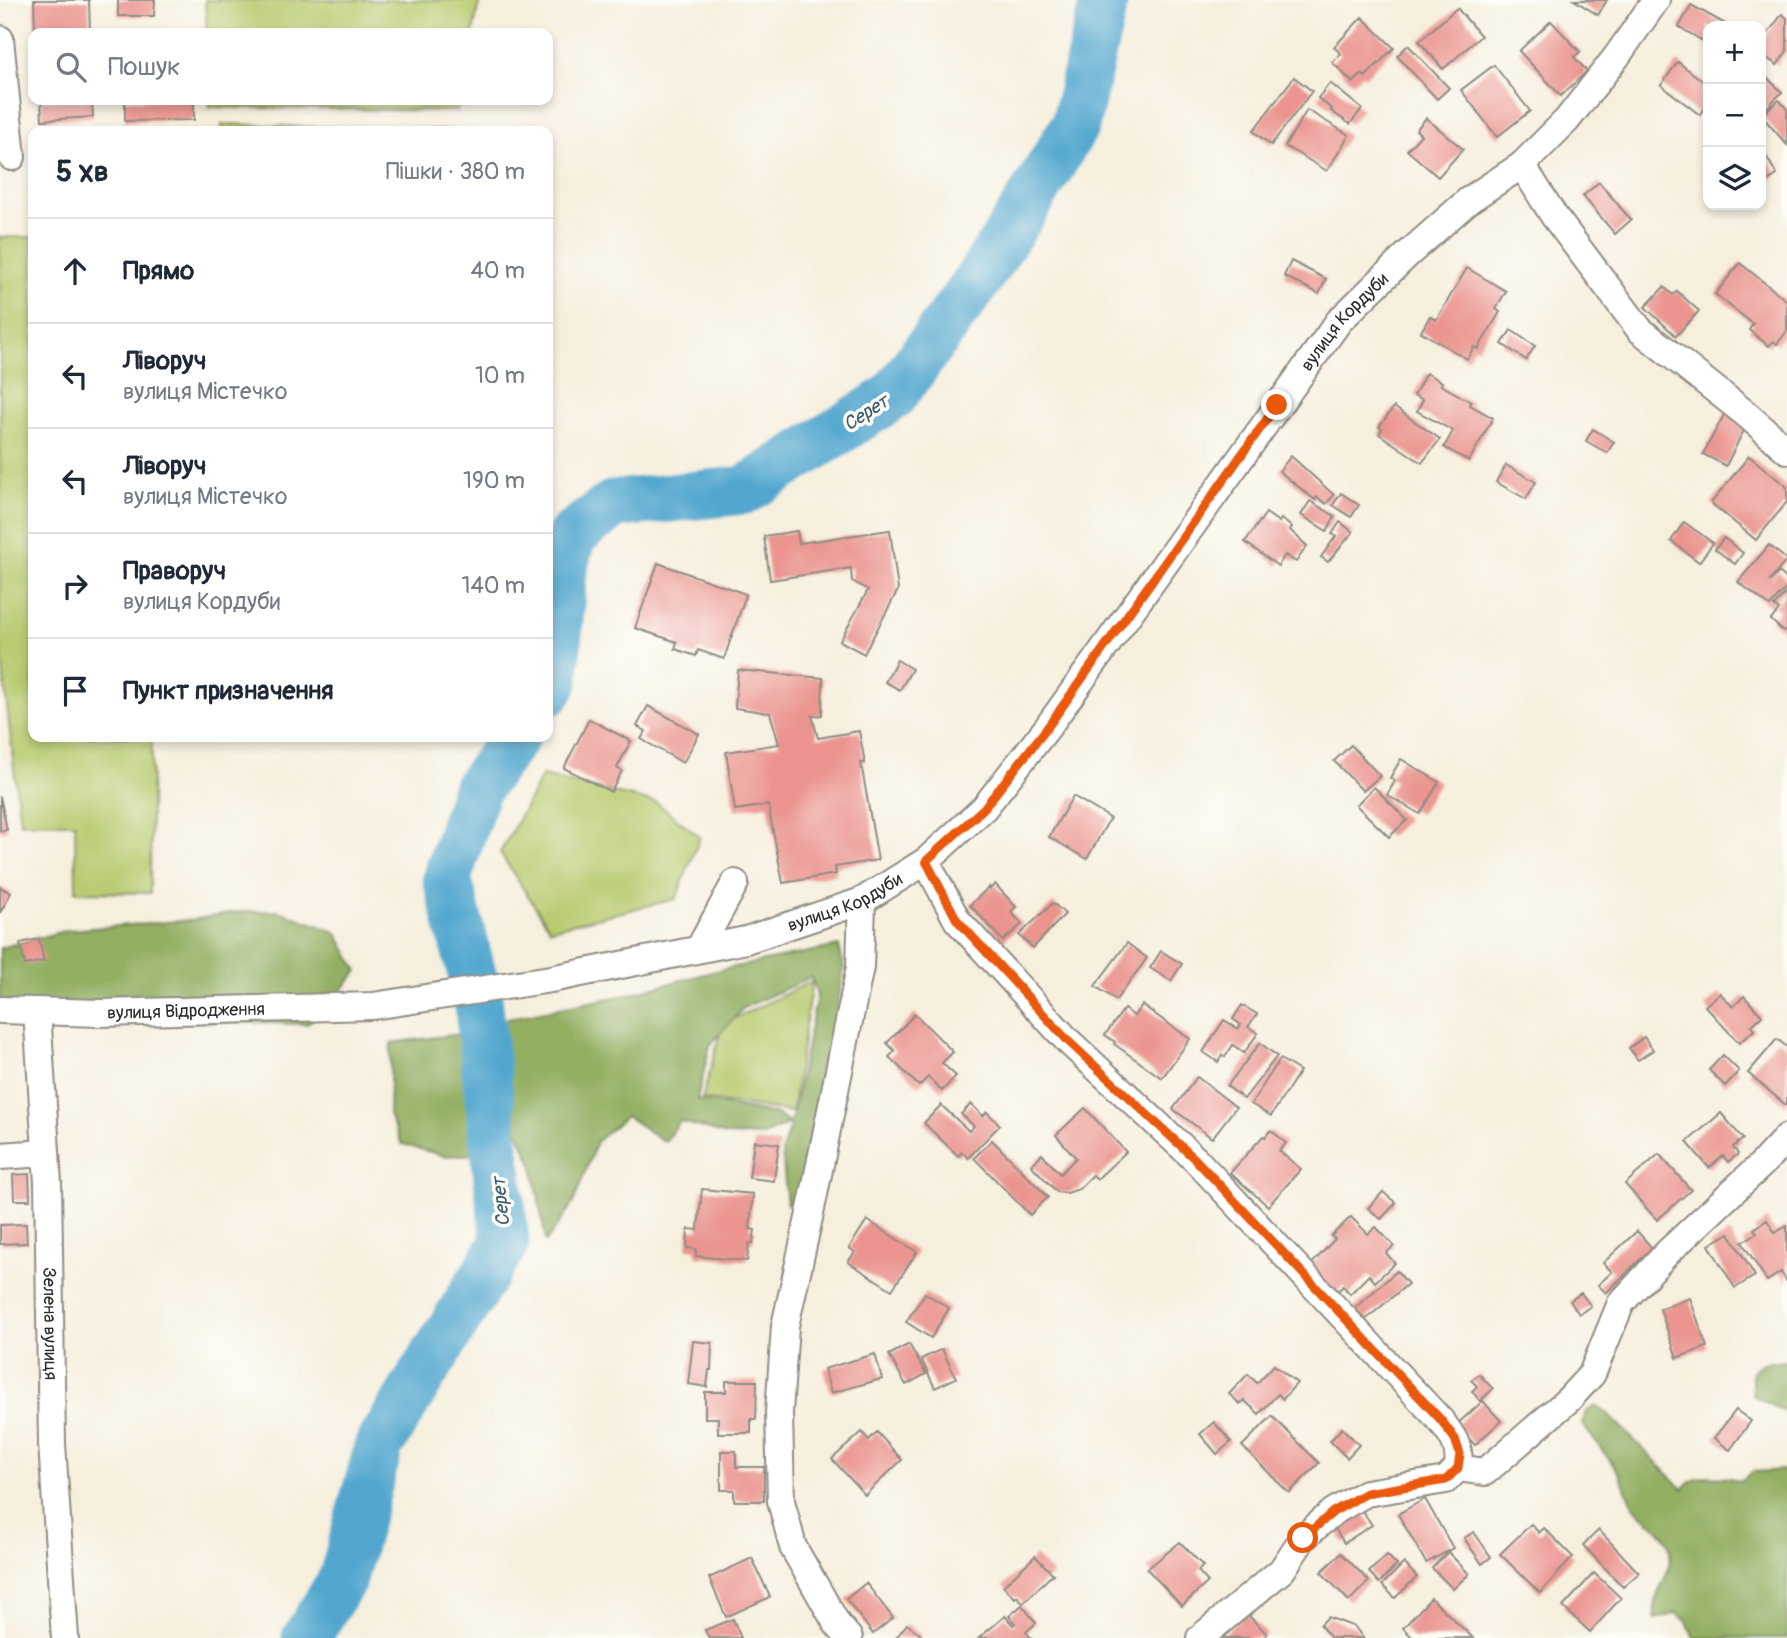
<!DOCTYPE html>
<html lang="uk">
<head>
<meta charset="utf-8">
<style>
  :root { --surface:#fff; --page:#f2f2f3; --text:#1f2937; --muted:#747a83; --line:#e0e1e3 }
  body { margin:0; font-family:Pangolin,sans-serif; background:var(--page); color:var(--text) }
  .controls { position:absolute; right:21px; top:21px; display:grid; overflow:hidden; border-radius:14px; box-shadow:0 4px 10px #0003 }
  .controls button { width:63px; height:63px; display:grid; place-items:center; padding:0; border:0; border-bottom:2px solid var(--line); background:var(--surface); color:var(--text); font:35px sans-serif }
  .stop { position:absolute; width:21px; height:21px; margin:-16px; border:5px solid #ea580c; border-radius:50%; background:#fff }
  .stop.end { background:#ea580c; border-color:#fff; box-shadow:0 2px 7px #0008 }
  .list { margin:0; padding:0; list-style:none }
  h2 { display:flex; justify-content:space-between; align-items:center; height:91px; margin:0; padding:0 28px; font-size:30px }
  h2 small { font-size:23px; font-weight:400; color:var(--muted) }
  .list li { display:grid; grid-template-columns:46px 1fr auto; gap:21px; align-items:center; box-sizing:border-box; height:105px; padding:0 28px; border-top:2px solid var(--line) }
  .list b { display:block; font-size:26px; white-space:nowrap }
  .list p { margin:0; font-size:23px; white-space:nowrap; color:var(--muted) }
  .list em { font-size:23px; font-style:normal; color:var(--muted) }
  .icon { flex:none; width:38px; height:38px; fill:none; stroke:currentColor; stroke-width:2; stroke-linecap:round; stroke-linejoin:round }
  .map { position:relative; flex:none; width:1787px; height:1638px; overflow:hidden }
  .search { position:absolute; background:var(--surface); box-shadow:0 4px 10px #0003; left:28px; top:28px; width:525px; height:77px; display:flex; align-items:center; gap:18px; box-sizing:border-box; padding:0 24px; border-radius:14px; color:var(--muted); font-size:26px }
  .panel { position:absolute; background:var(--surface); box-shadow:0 4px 10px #0003; left:28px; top:126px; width:525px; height:616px; border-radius:14px }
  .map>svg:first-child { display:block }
  .green { fill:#b8cb6f; stroke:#727b4d; stroke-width:2 }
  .forest { fill:#92af62; stroke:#5e6d46; stroke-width:2 }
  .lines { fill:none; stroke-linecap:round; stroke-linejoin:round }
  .river { stroke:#53a7cf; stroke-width:49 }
  .building { fill:#eb9490 }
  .minor-casing { stroke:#908d84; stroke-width:30 }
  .minor { stroke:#fff; stroke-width:26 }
  .route { stroke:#ea580c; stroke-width:9 }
  .labels { text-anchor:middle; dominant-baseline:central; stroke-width:7; stroke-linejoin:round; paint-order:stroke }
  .street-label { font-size:18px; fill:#2b2b2b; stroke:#fdfcf7 }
  .water-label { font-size:19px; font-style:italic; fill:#3b5d6d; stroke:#fdfcf7 }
</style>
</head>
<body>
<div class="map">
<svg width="1787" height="1638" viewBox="0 0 1787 1638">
  <rect width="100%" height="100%" fill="#fdfcf7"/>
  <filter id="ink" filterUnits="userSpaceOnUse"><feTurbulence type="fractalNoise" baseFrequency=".0143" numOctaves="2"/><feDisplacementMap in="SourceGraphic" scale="14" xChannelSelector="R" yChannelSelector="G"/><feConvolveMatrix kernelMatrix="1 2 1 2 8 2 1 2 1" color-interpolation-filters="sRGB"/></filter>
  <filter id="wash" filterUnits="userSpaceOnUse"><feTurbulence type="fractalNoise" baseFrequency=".00686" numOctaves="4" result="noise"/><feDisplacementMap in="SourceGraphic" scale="28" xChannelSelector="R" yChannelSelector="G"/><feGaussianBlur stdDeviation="1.57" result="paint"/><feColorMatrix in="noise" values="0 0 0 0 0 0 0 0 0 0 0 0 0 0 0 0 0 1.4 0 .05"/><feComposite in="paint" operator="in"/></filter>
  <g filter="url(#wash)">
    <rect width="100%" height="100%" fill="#f6efdd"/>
    <g class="green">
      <path d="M205,0H480L473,33H207Z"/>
      <path d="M210,100H460L457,111L210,107Z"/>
      <path d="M222,124L464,131H222Z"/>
      <path d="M0,237H33V737H152L150,893L76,892L75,823H20L0,642Z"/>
      <path d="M542,776L657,803L700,837L676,899L550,929L500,853Z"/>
      <path d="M812,981L792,1112L702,1099L723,1024Z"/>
    </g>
    <g class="forest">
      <path d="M279,911L336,932L358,971L336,997L307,1024L0,1017V948L68,930L192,920L236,912Z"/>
      <path d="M839,946L844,968L805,1195L787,1205L782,1151L792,1118L817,995L811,977L743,1008L710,1045L697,1100L776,1114L789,1123L763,1136L726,1135L680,1121L665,1142L626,1116L597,1141L573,1203L546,1242L533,1166L510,1113L495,1056V1021L625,995L720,970Z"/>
      <path d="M468,1033L482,1086L475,1154L444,1156L402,1144L389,1115L391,1043Z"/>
      <path d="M1787,1361V1416L1785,1412L1752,1395V1371L1763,1363Z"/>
      <path d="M1596,1406L1607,1413L1683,1489C1700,1470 1717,1477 1741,1480L1752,1472L1787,1470V1638H1694L1687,1622L1677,1613L1655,1619C1652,1587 1671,1582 1670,1552C1670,1531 1645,1522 1634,1506C1627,1496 1625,1483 1618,1472C1607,1455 1594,1440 1582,1424L1586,1412Z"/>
    </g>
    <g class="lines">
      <g class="river">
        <path d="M548,692L554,682L563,570L572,535L614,504L745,490L892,397L973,287L1029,202L1075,125L1104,0"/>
        <path d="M306,1638L343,1578L379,1445L505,1242L478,997L447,878L476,790L515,737"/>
      </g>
    </g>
    <g id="blocks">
      <g class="building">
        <path d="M34,0H89L90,33H35Z"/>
        <path d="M118,0H155L154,16H118Z"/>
        <path d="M1574,0H1607L1598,15Z"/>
        <path d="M1691,5L1729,26H1708V44L1679,27Z"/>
        <path d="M1457,8L1481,36L1443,69L1419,41Z"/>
        <path d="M1782,14L1787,18V51L1777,65L1761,54V43Z"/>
        <path d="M1362,17L1394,48L1365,77L1362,74L1353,83L1332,62L1341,54L1334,47Z"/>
        <path d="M1551,21L1580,52L1574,57L1587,71L1561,96L1519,51Z"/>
        <path d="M1408,45L1449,88L1437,99L1397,56Z"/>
        <path d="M1678,62L1708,85V104L1700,115L1661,85Z"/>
        <path d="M1494,65L1530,111L1497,137L1461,90Z"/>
        <path d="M1761,72L1782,92L1762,113L1761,111Z"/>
        <path d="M1294,77L1312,91L1271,145L1253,131Z"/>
        <path d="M1330,83L1362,109L1350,124L1331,111L1332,109L1318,98Z"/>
        <path d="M41,100H92L93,117L42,120Z"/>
        <path d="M125,100H194V120L125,121Z"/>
        <path d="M1779,100L1787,109V145L1761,115Z"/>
        <path d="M1307,110L1349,135L1327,171L1285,146Z"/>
        <path d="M1426,118L1463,149L1438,177L1407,150L1421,135L1416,130Z"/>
        <path d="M1765,154L1777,175L1761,185V156Z"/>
        <path d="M1599,182L1631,220L1615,234L1583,196Z"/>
        <path d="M1291,261L1326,279L1319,294L1284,276Z"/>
        <path d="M1740,263L1787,301V331L1777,344L1773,341L1769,346L1749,330L1753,324L1715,294Z"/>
        <path d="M1467,268L1506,291L1496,309L1500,312L1478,349L1474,347L1467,359L1421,332L1430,316L1436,320Z"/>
        <path d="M1664,287L1673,295L1677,291L1699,311L1676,336L1645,307Z"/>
        <path d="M1511,330L1535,346L1526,360L1502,344Z"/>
        <path d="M1426,373L1442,382L1441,385L1471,402L1470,405L1493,418L1469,461L1444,447L1453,431L1417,411L1423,400L1414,395Z"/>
        <path d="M1394,407L1440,439L1422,463L1379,434L1382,429L1379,427Z"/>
        <path d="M1726,411L1748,422L1726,466L1703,454Z"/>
        <path d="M1593,429L1614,442L1607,453L1586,441Z"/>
        <path d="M1291,456L1334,495L1326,504L1317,497L1315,500L1279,471Z"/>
        <path d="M1749,456L1787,487V502L1756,540L1711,503Z"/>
        <path d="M1506,465L1536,482L1526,499L1496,482Z"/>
        <path d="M1341,493L1359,505L1351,517L1333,505Z"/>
        <path d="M1310,501L1335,516L1327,531L1301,515Z"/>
        <path d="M1266,513L1279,522L1281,519L1292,527L1290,530L1307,546L1296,562L1285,555L1278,566L1245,542Z"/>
        <path d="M1340,522L1353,532L1328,562L1321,557L1336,536L1332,534Z"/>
        <path d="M1684,522L1713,543L1699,562L1671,541Z"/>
        <path d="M890,530L898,590L864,654L840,641L868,590L852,581L851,568L770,580L764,536L797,531L799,543Z"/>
        <path d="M1724,538L1743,553L1735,564L1715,549Z"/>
        <path d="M1769,545L1787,560L1769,582L1779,572L1787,579V587L1770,606L1738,582Z"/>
        <path d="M658,563L746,594L724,659L698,650L696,656L675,649L677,642L635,628Z"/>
        <path d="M1787,592V629L1784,632L1771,620L1779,610L1774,606Z"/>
        <path d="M897,660L912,669L900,690L885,682Z"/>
        <path d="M738,670L823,678L822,715L812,716L818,738L859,731L865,763H861L878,860L835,867L836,874L783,883L768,805L735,810L726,752L779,744L770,713L735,708Z"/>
        <path d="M648,706L699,734L683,763L641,739L646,731L637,726Z"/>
        <path d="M589,719L631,741L617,768L622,771L611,792L564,768Z"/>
        <path d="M1351,745L1380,776L1363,791L1334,761Z"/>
        <path d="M1401,759L1439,782L1420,814L1387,795L1395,781L1390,778Z"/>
        <path d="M1374,787L1407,820L1389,837L1356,805Z"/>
        <path d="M0,796L7,830L0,831Z"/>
        <path d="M1073,796L1110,818L1087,859L1049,837Z"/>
        <path d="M995,884L1016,907L1011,912L1022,924L1003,941L970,905L989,887L990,889Z"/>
        <path d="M0,887L11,893L0,913Z"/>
        <path d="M1053,903L1065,914L1033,948L1019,935Z"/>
        <path d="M39,939L44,961L25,965L20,943Z"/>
        <path d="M1127,943L1147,958L1116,1000L1095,986Z"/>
        <path d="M1161,951L1182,964L1171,981L1150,968Z"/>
        <path d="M1720,993L1733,1007L1744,996L1762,1016L1751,1026L1754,1030L1739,1043L1705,1006Z"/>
        <path d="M1142,1005L1190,1039L1162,1078L1114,1044L1115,1042L1105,1035L1124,1009L1134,1016Z"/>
        <path d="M1242,1005L1257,1014L1248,1027L1258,1033L1244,1053L1233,1045L1225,1057L1222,1055L1218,1062L1203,1052L1224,1020L1238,1029L1241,1025L1233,1019Z"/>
        <path d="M915,1014L953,1052L942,1063L956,1076L942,1091L928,1077L919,1086L889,1057L895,1051L887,1043Z"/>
        <path d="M1644,1037L1653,1050L1638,1060L1629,1048Z"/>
        <path d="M1777,1039L1787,1047V1106L1748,1073Z"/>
        <path d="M1260,1043L1277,1056L1244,1099L1227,1086Z"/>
        <path d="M1723,1055L1739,1071L1725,1086L1709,1070Z"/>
        <path d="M1280,1059L1300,1071L1271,1116L1251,1104Z"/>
        <path d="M1197,1077L1236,1107L1212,1138L1173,1109Z"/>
        <path d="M971,1104L983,1116L987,1112L1000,1125L968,1158L962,1152L958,1156L924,1123L941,1105L969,1131L974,1126L961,1114Z"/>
        <path d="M1085,1108L1126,1152L1097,1179L1093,1175L1079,1189L1067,1193L1057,1192L1031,1165L1042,1154L1060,1174L1076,1158L1056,1135Z"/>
        <path d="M1721,1113L1743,1139L1733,1147L1738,1154L1728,1162L1723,1156L1709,1168L1687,1142Z"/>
        <path d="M1271,1130L1286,1143L1279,1151L1301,1169L1268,1206L1230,1173L1263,1136L1265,1137Z"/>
        <path d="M992,1140L1048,1197L1030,1215L974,1158Z"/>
        <path d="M754,1141L779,1144L774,1181L749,1178Z"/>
        <path d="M1659,1154L1691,1190L1657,1220L1625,1184Z"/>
        <path d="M29,1174L30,1200H14L13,1175Z"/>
        <path d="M702,1189L753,1194L750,1229L755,1230L753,1243H749L747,1261L696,1256V1249L687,1248L688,1229L698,1230Z"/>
        <path d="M1383,1192L1396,1203L1381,1219L1368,1208Z"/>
        <path d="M1351,1217L1368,1234L1376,1227L1394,1246L1386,1253L1395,1263L1375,1282L1369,1275L1350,1294L1343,1286L1334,1295L1308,1268L1335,1239L1331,1236Z"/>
        <path d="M867,1220L917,1252L892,1290L848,1262L855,1252L849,1248Z"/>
        <path d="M1767,1220L1775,1233L1787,1226V1282L1781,1272L1767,1281L1742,1242L1757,1233L1754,1229Z"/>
        <path d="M26,1224L27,1243L0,1244V1225Z"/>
        <path d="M1637,1231L1652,1248L1606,1293L1598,1285L1612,1272L1603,1263Z"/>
        <path d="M1729,1233L1755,1276L1735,1288L1709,1245Z"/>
        <path d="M1397,1271L1408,1284L1359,1325L1349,1313Z"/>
        <path d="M925,1293L949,1308L931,1338L906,1322Z"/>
        <path d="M1581,1293L1591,1306L1579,1314L1570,1301Z"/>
        <path d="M1690,1298L1707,1347L1677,1358L1660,1309Z"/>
        <path d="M693,1341L712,1343L711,1370H709L707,1387L688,1384Z"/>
        <path d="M909,1344L926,1374L906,1385L889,1355Z"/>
        <path d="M942,1349L956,1378L935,1388L921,1359Z"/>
        <path d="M875,1354L882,1379L831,1393L824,1369Z"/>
        <path d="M1274,1365L1297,1383L1283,1399L1278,1394L1259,1414L1244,1400L1240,1404L1229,1394L1248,1374L1257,1383Z"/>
        <path d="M1479,1374L1493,1389L1480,1401L1472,1391L1477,1386L1471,1380Z"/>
        <path d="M726,1381H757L756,1419H751V1433H718V1418H705V1392H726Z"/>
        <path d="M1483,1401L1501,1421L1475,1445L1456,1425Z"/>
        <path d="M1736,1410L1751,1421L1730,1450L1714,1438Z"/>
        <path d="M1272,1416L1319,1463L1289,1493L1242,1446Z"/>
        <path d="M1214,1422L1231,1442L1217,1454L1200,1434Z"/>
        <path d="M1342,1428L1359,1445L1347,1458L1330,1441Z"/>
        <path d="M862,1432L869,1440L877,1432L902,1460L865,1495L832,1459Z"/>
        <path d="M721,1451H736V1467H764V1501H734V1490H721Z"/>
        <path d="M1425,1499L1453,1548L1426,1563L1398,1514Z"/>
        <path d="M1361,1509L1372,1525L1344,1543L1334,1527Z"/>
        <path d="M1531,1524L1539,1533L1544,1528L1573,1557L1540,1593L1500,1554Z"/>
        <path d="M1599,1530L1639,1573L1623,1587L1583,1545Z"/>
        <path d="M1474,1532L1491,1557L1482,1564L1464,1538Z"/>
        <path d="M1180,1542L1203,1566L1198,1571L1208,1582L1182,1606L1147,1569Z"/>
        <path d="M1448,1552L1469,1574L1453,1589L1432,1568Z"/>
        <path d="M1341,1553L1369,1581L1349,1601L1321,1572Z"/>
        <path d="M1387,1555L1397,1565L1379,1583L1369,1572Z"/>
        <path d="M1035,1556L1053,1574L1023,1603L1017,1596L1015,1598L1003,1586Z"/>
        <path d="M752,1558L770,1597L726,1617L709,1578Z"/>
        <path d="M1404,1563L1417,1577L1395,1598L1382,1585Z"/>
        <path d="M1594,1573L1621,1598L1590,1632L1563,1607Z"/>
        <path d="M866,1583L893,1618L873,1634L846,1599Z"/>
        <path d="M1431,1598L1473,1638H1413L1403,1628Z"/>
        <path d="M1022,1605L1036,1623L1026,1632L1031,1638H979L1005,1616L1013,1625L1015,1623L1009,1616Z"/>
        <path d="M1246,1613L1267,1634L1263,1638H1220Z"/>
        <path d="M1328,1617L1355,1627L1363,1638H1331L1320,1625Z"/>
        <path d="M733,1619L741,1638H709L705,1630Z"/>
        <path d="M907,1624L921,1635L919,1638H896Z"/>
      </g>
    </g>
  </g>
  <g filter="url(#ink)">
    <use href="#blocks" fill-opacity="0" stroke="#908d84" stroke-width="2"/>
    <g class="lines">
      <g class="minor-casing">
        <g id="minor">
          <path d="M0,39L12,157"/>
          <path d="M1522,165L1554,216L1640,330L1746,414L1787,450"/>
          <path d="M926,861L957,920L1068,1041L1196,1160L1441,1421C1453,1436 1461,1447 1458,1468"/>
          <path d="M699,949L735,883"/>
          <path id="s1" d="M0,1010L101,1013L373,1006L551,979L746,940L862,901L926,861L984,808L1047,728L1339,321L1408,254L1469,200L1522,165L1567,120L1617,56L1656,0"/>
          <path id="s2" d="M37,1011L48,1183L52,1444L65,1638"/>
          <path d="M0,1156L46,1153"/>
          <path d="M1458,1468L1485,1472L1568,1400L1592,1374L1621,1303L1668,1252L1761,1165L1787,1137"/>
          <path d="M849,1638L837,1624L793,1547L781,1501L779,1412L785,1326L811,1209L860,967L862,901"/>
          <path d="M1200,1638L1282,1570L1303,1538L1333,1512L1366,1493L1446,1480L1458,1468"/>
        </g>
      </g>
      <use href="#minor" class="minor"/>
    </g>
  </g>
  <g class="lines" filter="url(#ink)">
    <path class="route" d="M1277,405L1047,728L984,808L926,861L957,920L1068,1041L1196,1160L1441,1420L1455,1439L1460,1454L1458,1468L1446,1480L1366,1493L1333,1512L1303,1538"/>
  </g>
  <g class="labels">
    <g class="street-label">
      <text stroke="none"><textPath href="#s1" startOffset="1634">вулиця Кордуби</textPath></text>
      <text stroke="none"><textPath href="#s1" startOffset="858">вулиця Кордуби</textPath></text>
      <text stroke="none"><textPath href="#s1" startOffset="186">вулиця Відродження</textPath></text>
      <text stroke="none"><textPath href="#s2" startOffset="313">Зелена вулиця</textPath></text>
    </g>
    <g class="water-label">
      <text transform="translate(866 413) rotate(-33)">Серет</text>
      <text transform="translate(501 1202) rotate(-96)">Серет</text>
    </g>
  </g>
</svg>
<div class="controls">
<button>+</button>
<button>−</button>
<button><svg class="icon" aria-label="layers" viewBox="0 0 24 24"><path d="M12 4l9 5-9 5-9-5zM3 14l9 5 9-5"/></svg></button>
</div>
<div class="stop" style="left:1303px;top:1538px"></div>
<div class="stop end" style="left:1277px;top:405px"></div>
<div class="search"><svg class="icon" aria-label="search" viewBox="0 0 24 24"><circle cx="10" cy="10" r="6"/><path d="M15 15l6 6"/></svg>Пошук</div>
<section class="panel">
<h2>5 хв<small>Пішки · 380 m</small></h2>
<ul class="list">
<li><svg class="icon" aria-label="ahead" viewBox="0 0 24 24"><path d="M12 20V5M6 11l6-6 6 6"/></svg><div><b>Прямо</b></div><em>40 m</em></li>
<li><svg class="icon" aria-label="left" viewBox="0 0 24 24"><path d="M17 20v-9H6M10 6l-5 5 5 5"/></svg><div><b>Ліворуч</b><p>вулиця Містечко</p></div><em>10 m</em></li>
<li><svg class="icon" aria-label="left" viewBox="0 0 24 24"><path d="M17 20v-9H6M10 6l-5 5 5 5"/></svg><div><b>Ліворуч</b><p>вулиця Містечко</p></div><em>190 m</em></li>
<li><svg class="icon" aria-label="right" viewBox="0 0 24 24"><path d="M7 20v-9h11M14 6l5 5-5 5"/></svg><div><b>Праворуч</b><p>вулиця Кордуби</p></div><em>140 m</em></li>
<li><svg class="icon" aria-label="arrive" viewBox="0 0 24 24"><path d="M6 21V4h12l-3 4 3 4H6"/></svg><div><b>Пункт призначення</b></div></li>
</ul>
</section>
</div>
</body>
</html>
